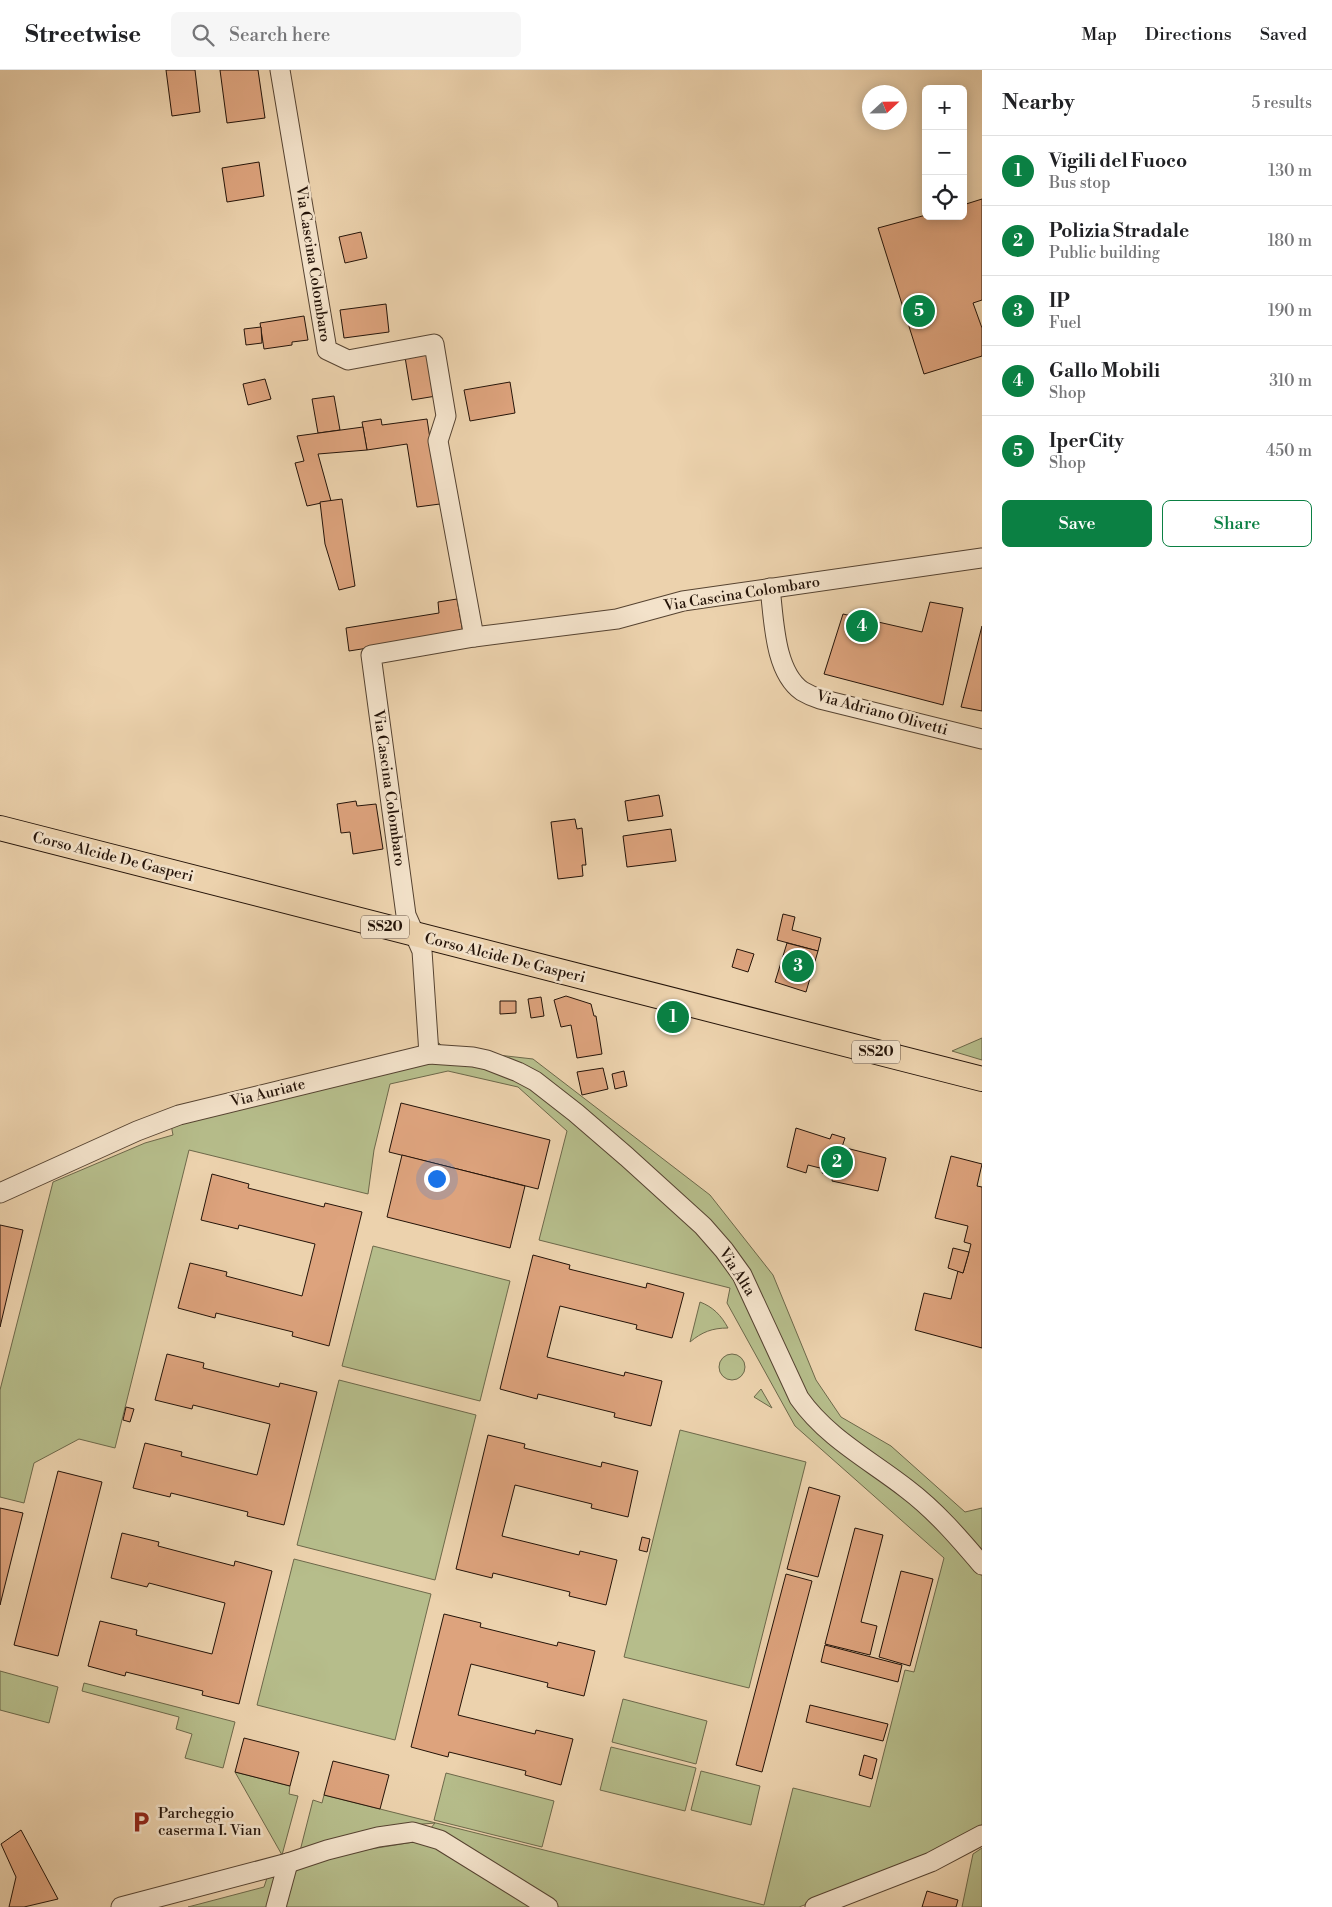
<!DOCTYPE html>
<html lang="en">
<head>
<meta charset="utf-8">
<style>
  :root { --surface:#fff; --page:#f6f6f6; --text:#202124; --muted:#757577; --line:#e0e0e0; --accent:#0b8043 }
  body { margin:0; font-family:"Libre Bodoni",serif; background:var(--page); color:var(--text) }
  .controls { position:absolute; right:15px; top:15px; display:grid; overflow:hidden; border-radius:8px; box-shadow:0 2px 12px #0003 }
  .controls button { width:45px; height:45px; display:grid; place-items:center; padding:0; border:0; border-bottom:1px solid var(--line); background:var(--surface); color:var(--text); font:25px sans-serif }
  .compass { position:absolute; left:862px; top:15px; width:45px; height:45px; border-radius:50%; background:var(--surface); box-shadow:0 2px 12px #0003; rotate:68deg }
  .you { position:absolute; left:436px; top:1108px; width:18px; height:18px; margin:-12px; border:4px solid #fff; border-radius:50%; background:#1a73e8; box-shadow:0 0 0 8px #1a73e833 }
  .badge { display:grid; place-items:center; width:32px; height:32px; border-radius:50%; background:var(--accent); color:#fff; font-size:16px; font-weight:700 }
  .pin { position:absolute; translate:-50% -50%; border:2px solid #fff; box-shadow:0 1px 5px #0006 }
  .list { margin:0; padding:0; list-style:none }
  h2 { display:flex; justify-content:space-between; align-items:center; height:65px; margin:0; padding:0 20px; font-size:21px }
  h2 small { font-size:16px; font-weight:400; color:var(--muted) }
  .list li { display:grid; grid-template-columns:32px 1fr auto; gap:15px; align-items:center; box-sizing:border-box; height:70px; padding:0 20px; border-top:1px solid var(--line) }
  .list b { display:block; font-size:19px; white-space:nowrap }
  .list p { margin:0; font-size:16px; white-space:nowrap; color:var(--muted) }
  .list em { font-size:16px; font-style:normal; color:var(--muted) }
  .actions { display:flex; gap:10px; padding:15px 20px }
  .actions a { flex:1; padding:11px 0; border:1px solid var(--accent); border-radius:8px; text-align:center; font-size:18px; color:var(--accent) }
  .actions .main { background:var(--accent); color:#fff }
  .icon { flex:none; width:28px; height:28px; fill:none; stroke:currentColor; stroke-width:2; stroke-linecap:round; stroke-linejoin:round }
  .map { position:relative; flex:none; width:982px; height:1837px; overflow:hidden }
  header { display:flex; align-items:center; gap:30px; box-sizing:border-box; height:70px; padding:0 25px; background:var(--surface); border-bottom:1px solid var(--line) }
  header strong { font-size:24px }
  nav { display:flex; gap:28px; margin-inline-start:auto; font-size:18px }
  .search { width:350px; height:45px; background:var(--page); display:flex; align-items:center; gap:12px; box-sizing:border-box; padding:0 18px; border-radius:8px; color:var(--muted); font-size:19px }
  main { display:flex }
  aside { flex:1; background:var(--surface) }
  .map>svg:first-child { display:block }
  .green { fill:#b6bd8b; stroke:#6d684a }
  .building { fill:#dda37d; stroke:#241308 }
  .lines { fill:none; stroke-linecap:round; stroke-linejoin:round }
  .minor-casing { stroke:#564331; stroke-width:21 }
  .major-casing { stroke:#241308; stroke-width:26 }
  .minor { stroke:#f3e2ca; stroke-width:19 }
  .major { stroke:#ecd2ad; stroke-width:24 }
  .labels { text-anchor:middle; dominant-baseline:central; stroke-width:5; stroke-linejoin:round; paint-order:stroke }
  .shield { fill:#f3e2ca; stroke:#625142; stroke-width:1 }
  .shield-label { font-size:14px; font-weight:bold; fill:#241308 }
  .street-label { font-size:15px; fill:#241308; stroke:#f3e2ca }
  .poi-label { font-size:15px; fill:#241308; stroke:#f3e2ca; text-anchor:start }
</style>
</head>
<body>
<header>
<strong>Streetwise</strong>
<div class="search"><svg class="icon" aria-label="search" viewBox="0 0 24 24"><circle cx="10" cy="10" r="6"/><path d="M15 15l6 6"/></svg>Search here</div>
<nav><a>Map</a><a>Directions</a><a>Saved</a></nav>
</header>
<main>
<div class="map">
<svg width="982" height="1837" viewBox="0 0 982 1837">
  <rect width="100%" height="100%" fill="#ecd2ad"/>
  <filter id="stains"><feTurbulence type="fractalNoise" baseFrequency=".004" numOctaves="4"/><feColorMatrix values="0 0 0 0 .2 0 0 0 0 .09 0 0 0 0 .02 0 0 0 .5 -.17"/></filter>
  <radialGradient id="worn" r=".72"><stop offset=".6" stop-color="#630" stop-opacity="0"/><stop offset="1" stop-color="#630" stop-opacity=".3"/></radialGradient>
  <g class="green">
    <path d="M982,968V990L952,981Z"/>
    <path d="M439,973L445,979L533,989L710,1125L773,1205L816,1310L841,1347L891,1376L965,1442L982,1438V1755L895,1801L799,1837H188L264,1817L267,1808L352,1782L420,1771L435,1753L399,1756L300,1781L313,1730L322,1733L324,1725L764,1835L793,1718L870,1737L905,1600L914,1602L944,1488L795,1356L727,1233L730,1218L539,1170L567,1061L518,1017L448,1001L390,1014L374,1080L368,1124L189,1080L115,1378L79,1369L34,1393L24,1433L0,1427V1320L53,1112L145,1073L173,1065L169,1044L411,982Z"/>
    <path d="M373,1176L510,1211L480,1331L342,1296Z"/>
    <path d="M700,1232C713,1237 721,1245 728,1258C712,1258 702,1262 690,1272Z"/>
    <circle cx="732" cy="1297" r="13"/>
    <path d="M339,1310L476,1345L435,1510L297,1475Z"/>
    <path d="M761,1319L772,1338L754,1327Z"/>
    <path d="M680,1360L806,1392L749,1618L624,1587Z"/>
    <path d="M294,1489L431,1524L395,1670L257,1635Z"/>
    <path d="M0,1601L58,1617L49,1653L0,1640Z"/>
    <path d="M84,1613L235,1652L223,1698L185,1688L192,1664L176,1659L179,1647L82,1621Z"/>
    <path d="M623,1629L707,1651L696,1694L612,1672Z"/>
    <path d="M611,1677L696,1698L685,1741L600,1720Z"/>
    <path d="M701,1701L760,1716L751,1755L691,1740Z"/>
    <path d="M235,1702L290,1716L289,1724L298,1726L282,1785Z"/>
    <path d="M446,1703L554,1731L542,1777L434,1750Z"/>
    <path d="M982,1778V1837H962L973,1784Z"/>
  </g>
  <g class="building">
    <path d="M166,0H195L200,42L172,46Z"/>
    <path d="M220,0H258L265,48L227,53Z"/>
    <path d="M259,92L264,126L227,132L222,98Z"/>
    <path d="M982,129V230L973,233L982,258V286L924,304L878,158L926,145L963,146V135Z"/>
    <path d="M361,162L367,188L345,193L339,167Z"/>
    <path d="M386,234L389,262L344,268L340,240Z"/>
    <path d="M304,246L308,270L292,272V275L264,279L260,253Z"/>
    <path d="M261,257L262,273L246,275L244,259Z"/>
    <path d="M429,283L436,326L412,330L405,287Z"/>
    <path d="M265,309L271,329L248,335L243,314Z"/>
    <path d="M510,312L515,343L470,351L464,320Z"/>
    <path d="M334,326L340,360L318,363L312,329Z"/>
    <path d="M381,349L382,355L427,349L440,434L417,437L407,374L367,380L362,352Z"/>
    <path d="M363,357L367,380L318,384L331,431L307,436L295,393L304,391L297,366Z"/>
    <path d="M342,429L355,516L339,520L325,474L320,432Z"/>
    <path d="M457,529L463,563L349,581L346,558L439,543L438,532Z"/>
    <path d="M930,532L963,538L943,635L824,604L843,544L922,562Z"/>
    <path d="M982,556V641L961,637Z"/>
    <path d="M659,725L663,746L628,751L625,731Z"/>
    <path d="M356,731L357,736L376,734L383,779L353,784L350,762L341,763L337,734Z"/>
    <path d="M575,749L577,759L582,758L586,795H582L583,806L558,809L551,752Z"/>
    <path d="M671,759L676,791L627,797L623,766Z"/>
    <path d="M783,844L795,847L792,860L821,868L818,881L777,870Z"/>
    <path d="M787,873L818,881L806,922L775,912Z"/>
    <path d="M737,879L754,884L748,902L732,897Z"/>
    <path d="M566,926L591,934L594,946H596L602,984L577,988L571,955L561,957L554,930Z"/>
    <path d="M541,927L544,946L531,948L528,929Z"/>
    <path d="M500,931H516V943L500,944Z"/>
    <path d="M603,998L608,1019L582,1025L577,1002Z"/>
    <path d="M624,1001L627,1016L615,1019L612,1004Z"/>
    <path d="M401,1033L550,1070L538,1119L389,1082Z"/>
    <path d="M796,1058L830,1069L832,1064L845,1068L842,1077L886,1088L878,1121L832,1111L833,1105L822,1103L824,1099L808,1095L806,1103L787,1097Z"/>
    <path d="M402,1085L525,1116L510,1178L387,1147Z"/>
    <path d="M951,1086L982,1094L977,1116L982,1117V1278L915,1260L924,1223L951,1229L958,1201L963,1203L969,1182L971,1174L964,1172L968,1156L935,1148Z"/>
    <path d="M212,1104L249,1114L248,1118L324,1137L325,1133L362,1142L329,1276L292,1266L293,1262L216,1243L215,1248L178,1238L190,1193L227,1202L226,1206L302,1226L315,1174L239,1155L238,1159L201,1150Z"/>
    <path d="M0,1155L23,1160L0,1257Z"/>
    <path d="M953,1178L969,1182L963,1203L948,1198Z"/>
    <path d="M533,1185L570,1195L569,1199L646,1218L647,1213L684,1223L672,1268L636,1259L637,1255L560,1236L547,1287L624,1306L625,1302L662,1311L651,1356L614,1347L615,1343L538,1324L537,1329L500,1319Z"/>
    <path d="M167,1284L204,1293L203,1298L279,1317L280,1313L317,1322L284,1455L247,1446L248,1442L171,1423L170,1427L133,1418L145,1373L182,1382L181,1386L257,1405L270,1354L193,1335L192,1339L155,1330Z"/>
    <path d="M126,1337L134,1339L130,1352L123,1350Z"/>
    <path d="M488,1365L525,1374L524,1378L601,1397L602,1392L638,1401L628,1447L591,1438L592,1434L515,1415L502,1466L579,1485L580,1481L617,1490L606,1535L569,1526L570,1522L493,1503L492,1508L456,1499Z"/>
    <path d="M58,1401L102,1412L58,1586L14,1575Z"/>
    <path d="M809,1417L840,1426L818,1507L787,1499Z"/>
    <path d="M0,1438L23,1443L0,1535Z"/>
    <path d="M855,1458L883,1465L861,1552L877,1556L870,1585L825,1574Z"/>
    <path d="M122,1463L159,1472L158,1476L234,1496L235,1491L272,1501L239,1634L202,1625L203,1621L126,1602L125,1606L88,1596L100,1551L137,1560L136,1565L212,1584L225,1533L149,1513L147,1517L111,1508Z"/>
    <path d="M642,1467L650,1469L647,1482L639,1480Z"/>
    <path d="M901,1501L933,1509L910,1596L879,1587Z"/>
    <path d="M786,1504L812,1511L762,1702L736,1695Z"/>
    <path d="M444,1544L481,1553L480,1557L557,1576L558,1572L595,1581L584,1626L547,1617L548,1613L471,1594L458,1645L535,1664L536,1660L573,1669L561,1715L525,1705L526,1701L449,1682L448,1687L411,1677Z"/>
    <path d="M825,1575L902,1595L898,1612L821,1592Z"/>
    <path d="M810,1635L888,1654L883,1671L806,1652Z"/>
    <path d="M244,1668L299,1682L290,1716L235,1702Z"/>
    <path d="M864,1685L877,1689L872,1709L859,1705Z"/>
    <path d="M333,1691L389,1705L380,1739L324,1725Z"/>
    <path d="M21,1760L58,1829L24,1837H9L16,1807L1,1774Z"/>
    <path d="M927,1821L958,1830L956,1837H922Z"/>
  </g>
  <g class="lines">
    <g class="minor-casing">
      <g id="minor">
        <path d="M280,0L327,280L348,290L434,274L446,346L438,371L474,567"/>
        <path d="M770,518C774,549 774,601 802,621C807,624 814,627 820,629L982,669"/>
        <path d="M429,984L422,881L406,845L371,585L474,567L617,549L683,531L982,488"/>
        <path d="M0,1123L137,1061L179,1045L429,984L473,987L487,990L518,1002L535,1011L576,1043L627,1087L703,1156L724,1180L742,1205L799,1328C827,1368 870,1390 907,1419C936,1441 959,1468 982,1495"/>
        <path d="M121,1837L288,1793L327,1780L378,1767L413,1762L440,1770L548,1837"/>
        <path d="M276,1837L288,1793"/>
        <path d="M815,1837L931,1792L982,1765"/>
      </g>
    </g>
    <g class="major-casing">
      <path id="major" d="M0,758L982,1009"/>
    </g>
    <use href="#minor" class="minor"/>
    <use href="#major" class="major"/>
  </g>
  <defs>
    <g id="parking-bare" transform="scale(1.725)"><path d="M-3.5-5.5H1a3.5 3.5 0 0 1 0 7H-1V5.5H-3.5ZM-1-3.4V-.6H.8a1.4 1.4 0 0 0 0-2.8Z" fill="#8f2418" stroke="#f3e2ca" stroke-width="2.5" paint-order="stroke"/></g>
  </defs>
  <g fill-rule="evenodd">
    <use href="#parking-bare" x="141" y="1752"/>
  </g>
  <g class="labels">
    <g class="shield">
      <rect x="361" y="845.5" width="48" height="23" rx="4"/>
      <rect x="852" y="970.5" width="48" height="23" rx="4"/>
    </g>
    <g class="shield-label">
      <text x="385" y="857">SS20</text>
      <text x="876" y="982">SS20</text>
    </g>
    <g class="street-label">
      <text transform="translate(313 194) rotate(81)">Via Cascina Colombaro</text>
      <text transform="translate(742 524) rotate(-9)">Via Cascina Colombaro</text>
      <text transform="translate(882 643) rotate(15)">Via Adriano Olivetti</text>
      <text transform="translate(389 718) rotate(82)">Via Cascina Colombaro</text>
      <text transform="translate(113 787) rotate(14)">Corso Alcide De Gasperi</text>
      <text transform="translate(505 888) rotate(14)">Corso Alcide De Gasperi</text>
      <text transform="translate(268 1023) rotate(-14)">Via Auriate</text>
      <text transform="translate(737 1202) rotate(57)">Via Alta</text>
    </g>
    <g class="poi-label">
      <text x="158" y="1743">Parcheggio<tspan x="158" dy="17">caserma I. Vian</tspan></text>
    </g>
  </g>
  <rect width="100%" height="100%" filter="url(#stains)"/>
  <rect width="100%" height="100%" fill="url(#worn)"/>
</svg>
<div class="controls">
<button>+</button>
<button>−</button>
<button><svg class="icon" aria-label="locate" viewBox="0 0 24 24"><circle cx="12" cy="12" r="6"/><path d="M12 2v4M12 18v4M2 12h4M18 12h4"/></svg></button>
</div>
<svg class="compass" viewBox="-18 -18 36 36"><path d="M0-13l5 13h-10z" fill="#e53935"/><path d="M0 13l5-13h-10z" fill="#757577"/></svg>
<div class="you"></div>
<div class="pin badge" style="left:673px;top:947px">1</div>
<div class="pin badge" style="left:837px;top:1092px">2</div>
<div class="pin badge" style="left:798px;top:896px">3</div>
<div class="pin badge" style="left:862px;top:556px">4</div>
<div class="pin badge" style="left:919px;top:241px">5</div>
</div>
<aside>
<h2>Nearby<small>5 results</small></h2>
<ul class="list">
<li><span class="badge">1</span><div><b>Vigili del Fuoco</b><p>Bus stop</p></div><em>130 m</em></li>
<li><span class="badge">2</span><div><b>Polizia Stradale</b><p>Public building</p></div><em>180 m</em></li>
<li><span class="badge">3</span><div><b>IP</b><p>Fuel</p></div><em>190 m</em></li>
<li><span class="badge">4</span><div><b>Gallo Mobili</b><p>Shop</p></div><em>310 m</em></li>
<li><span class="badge">5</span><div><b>IperCity</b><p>Shop</p></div><em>450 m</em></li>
</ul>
<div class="actions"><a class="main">Save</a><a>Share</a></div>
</aside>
</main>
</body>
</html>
